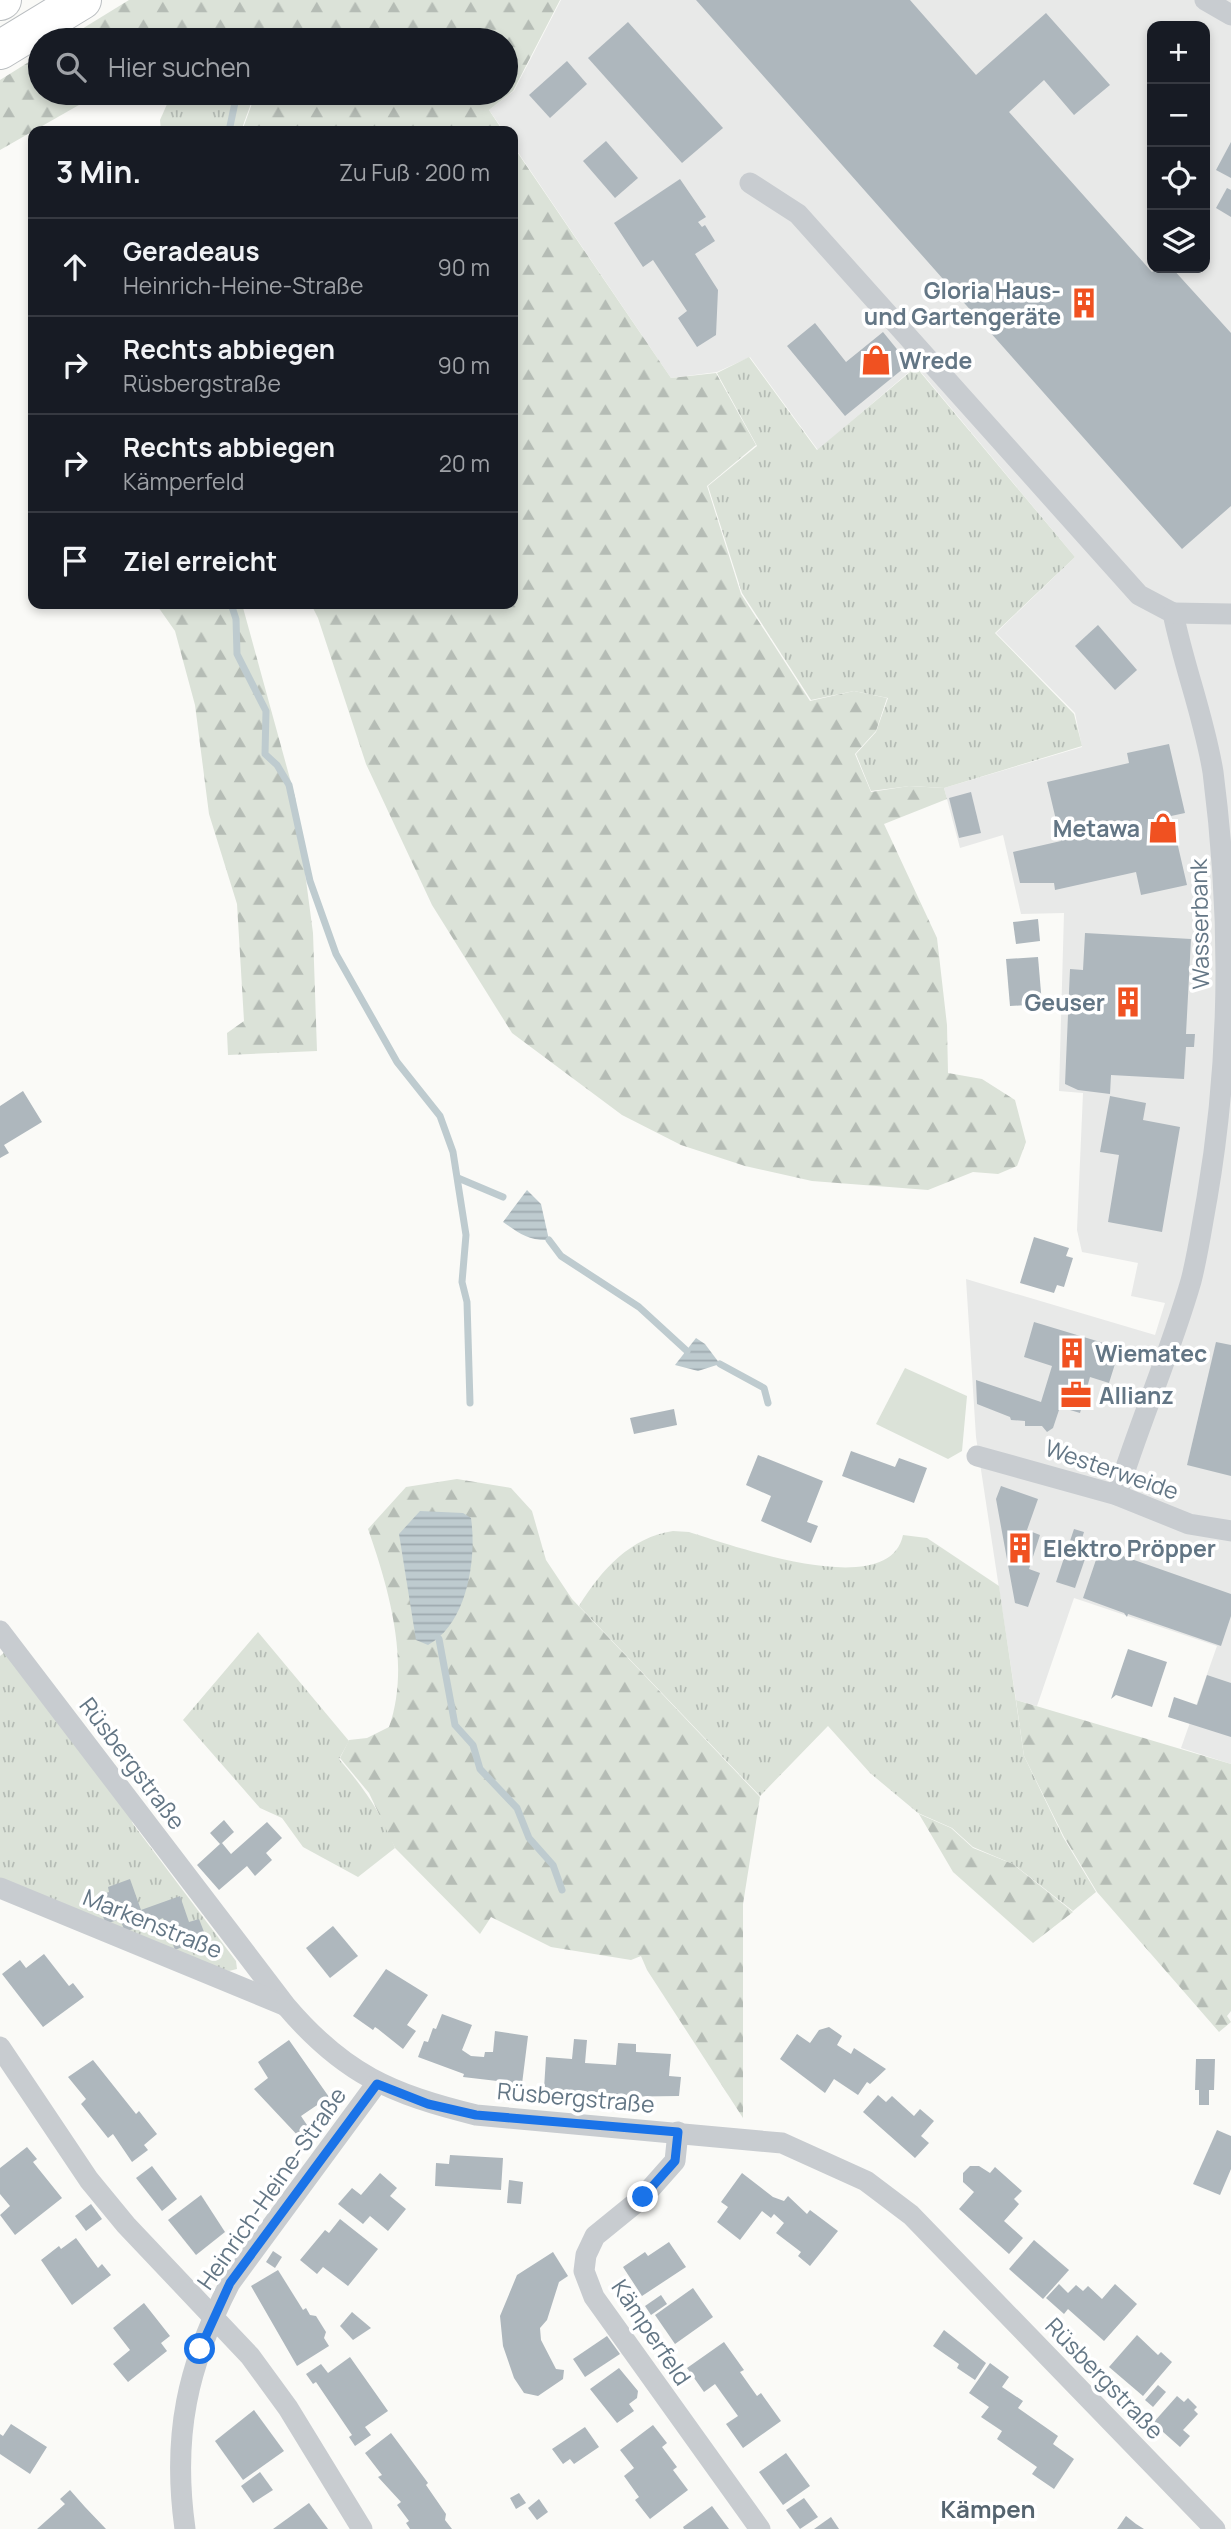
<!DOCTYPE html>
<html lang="de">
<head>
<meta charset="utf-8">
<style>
  :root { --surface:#171b24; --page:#242831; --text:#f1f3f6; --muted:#9ea1a6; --line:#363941 }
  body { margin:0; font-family:Manrope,sans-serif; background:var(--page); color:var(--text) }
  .controls { position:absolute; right:21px; top:21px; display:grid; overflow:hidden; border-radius:14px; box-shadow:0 4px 10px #0003 }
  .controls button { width:63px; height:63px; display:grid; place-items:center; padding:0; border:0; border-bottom:2px solid var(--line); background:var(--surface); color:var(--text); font:35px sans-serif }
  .stop { position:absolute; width:21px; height:21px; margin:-16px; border:5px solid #1a73e8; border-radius:50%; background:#fff }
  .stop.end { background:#1a73e8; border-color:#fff; box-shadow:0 2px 7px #0008 }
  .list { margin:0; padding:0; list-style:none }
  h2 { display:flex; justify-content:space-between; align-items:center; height:91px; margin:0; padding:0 28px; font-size:30px }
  h2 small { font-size:23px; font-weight:400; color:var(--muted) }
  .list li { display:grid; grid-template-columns:46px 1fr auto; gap:21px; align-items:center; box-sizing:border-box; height:98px; padding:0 28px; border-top:2px solid var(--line) }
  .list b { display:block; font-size:26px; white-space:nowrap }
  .list p { margin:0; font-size:23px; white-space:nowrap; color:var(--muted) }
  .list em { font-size:23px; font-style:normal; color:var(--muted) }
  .icon { flex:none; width:38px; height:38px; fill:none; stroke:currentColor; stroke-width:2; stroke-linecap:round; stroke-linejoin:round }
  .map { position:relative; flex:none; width:1231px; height:2529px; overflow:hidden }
  .search { position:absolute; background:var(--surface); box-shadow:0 4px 10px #0003; left:28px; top:28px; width:490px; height:77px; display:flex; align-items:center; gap:18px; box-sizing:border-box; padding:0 24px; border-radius:38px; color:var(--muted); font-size:26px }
  .panel { position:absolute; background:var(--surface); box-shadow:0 4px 10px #0003; left:28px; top:126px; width:490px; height:483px; border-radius:14px }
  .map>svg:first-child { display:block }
  .built { fill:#e8e9e8; fill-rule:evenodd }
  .grass { fill:url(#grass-tufts) }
  .forest { fill:url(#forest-firs) }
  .park { fill:#dbe2d8 }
  .water { fill:url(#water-rules) }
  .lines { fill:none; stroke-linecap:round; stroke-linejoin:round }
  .stream { stroke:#becbcf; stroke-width:7 }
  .building { fill:#aeb7bd }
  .motorway-casing { stroke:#babec1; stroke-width:40 }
  .minor { stroke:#c8ccd0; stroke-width:21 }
  .motorway { stroke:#fff; stroke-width:38 }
  .route { stroke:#1a73e8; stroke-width:9 }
  .labels { text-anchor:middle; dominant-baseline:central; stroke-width:7; stroke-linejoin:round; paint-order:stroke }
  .poi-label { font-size:23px; font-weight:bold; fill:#637685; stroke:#fff; text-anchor:start }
  .street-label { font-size:23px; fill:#637685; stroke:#fff }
  .neighbourhood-label { font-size:24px; font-weight:bold; fill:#55646f; stroke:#fff }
</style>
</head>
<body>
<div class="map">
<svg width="1231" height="2529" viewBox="0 0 1231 2529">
  <defs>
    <pattern id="grass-tufts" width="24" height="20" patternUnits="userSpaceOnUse" patternTransform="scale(1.75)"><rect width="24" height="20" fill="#dbe2d8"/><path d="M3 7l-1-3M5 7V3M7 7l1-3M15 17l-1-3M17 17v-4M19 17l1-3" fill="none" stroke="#b5bcb5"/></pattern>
    <pattern id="forest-firs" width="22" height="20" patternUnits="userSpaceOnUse" patternTransform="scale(1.75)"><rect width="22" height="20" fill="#dbe2d8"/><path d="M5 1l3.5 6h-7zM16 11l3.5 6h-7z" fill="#b5bcb5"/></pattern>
    <pattern id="water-rules" width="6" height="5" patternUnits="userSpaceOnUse" patternTransform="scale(1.75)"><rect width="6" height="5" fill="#becbcf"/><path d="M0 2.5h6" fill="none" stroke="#9ea9ae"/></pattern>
  </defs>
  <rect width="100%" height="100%" fill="#fafaf7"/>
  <path class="built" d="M561,0H1231V1764L1181,1748L1217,1646L1074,1598L1037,1706L1016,1700L976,1437L966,1279L1155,1335L1165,1303L1131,1296L1138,1263L1082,1252L1077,1230L1083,1093L1059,1091L1064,913L1021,914L1003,835L960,848L944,788L1082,747L1075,713L996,633L1075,557L916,366L818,450L750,357L717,372L671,378L513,145V131H504L489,110L514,91ZM1152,26H1205V268H1152Z"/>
  <g class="grass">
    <path d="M172,93H249L253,98L241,131H161L160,120Z"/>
    <path d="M749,357L817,450L916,367L1075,557L995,633L1074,714L1082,746L944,788L910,786L871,791L856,754L876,732L888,698L854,691L811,700L742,593L708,486L757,446L717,373Z"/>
    <path d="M673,1531L689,1532C732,1545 889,1603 903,1535L927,1538L999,1586L1024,1756L1063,1837L1096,1892L1073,1911L1013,1864L973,1847L952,1828L918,1813L870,1773L828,1726L760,1796L579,1606C601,1570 631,1537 673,1531Z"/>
    <path d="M258,1632L349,1741L339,1759C363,1787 382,1813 395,1848L358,1877L303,1847L282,1818L260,1808L183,1720Z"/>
    <path d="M6,1651L125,1805L133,1824L236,1961L237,1969L229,1971L145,1945L0,1882V1656Z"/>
  </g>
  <g class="forest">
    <path d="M129,0H560L513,91L489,110L503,131H242L254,98L250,93H506V40H64Z"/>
    <path d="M40,55V93H100L0,150V80Z"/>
    <path d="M513,146L671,378L716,373L756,445L707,486L741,594L810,701L854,691L887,698L876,731L855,754L871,792L909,786L944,788L947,799L884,824L937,938L947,1025L948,1073L982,1079L1015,1100L1026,1142L1017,1166L998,1174L973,1172L928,1190L812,1181L745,1166L681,1145L622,1115L512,1033L432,905L366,764L318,618L311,604H513Z"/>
    <path d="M156,604H242L295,797L313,933L317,1051L228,1055L227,1033L244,1021L237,904L209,814L195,705L175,631Z"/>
    <path d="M457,1479L511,1488L532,1511L546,1560L572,1599L760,1797L743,1904V2118L647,1970L641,1956L631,1960L551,1947L491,1917L480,1934L395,1848L369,1793L340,1758L349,1740L367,1738L389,1727C411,1665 389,1589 368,1529L406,1487Z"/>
    <path d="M1016,1700L1231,1764V2011L1227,2016L1231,2022L1219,2032L1097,1892L1064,1837L1024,1756Z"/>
    <path d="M919,1814L951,1828L973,1848L1013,1864L1073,1912L1033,1943L953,1872Z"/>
  </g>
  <path class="park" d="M905,1368L967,1396L962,1451L948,1459L876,1424Z"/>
  <g class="water">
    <path d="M527,1190L541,1204L549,1240C529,1241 519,1233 503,1222Z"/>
    <path d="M696,1338L705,1344L720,1364L698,1371L675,1365Z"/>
    <path d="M420,1511L463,1513L471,1518C477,1559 467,1624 428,1645L416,1640L399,1534Z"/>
  </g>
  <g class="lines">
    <g class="stream">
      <path d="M229,131L237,93"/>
      <path d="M231,604L236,619L237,654L266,711L265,754L277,765L289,785L310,881L336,954L397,1062L440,1116L453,1152L466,1235L462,1282L467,1302L470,1403"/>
      <path d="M458,1178L503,1197"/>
      <path d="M549,1240L561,1256L639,1307L687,1351"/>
      <path d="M720,1364L764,1388L768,1403"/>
      <path d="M439,1639L455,1725L473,1745L480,1769L517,1808L529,1838L553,1865L562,1890"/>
    </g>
  </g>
  <g class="building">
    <path d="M696,0H910L976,75L1046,13L1110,85L1074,115L1044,80L1009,112L1152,272L1157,268H1172L1231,333V506L1182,549Z"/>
    <path d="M628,22L723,128L682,163L588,58Z"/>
    <path d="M567,61L587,84L550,118L529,95Z"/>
    <path d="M606,141L638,178L615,198L583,161Z"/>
    <path d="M1231,142V178L1216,170Z"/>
    <path d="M680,179L706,217L698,222L702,227L705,225L715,241L695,254L718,290L716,335L697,347L678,318L687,311L653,260L643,267L614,223Z"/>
    <path d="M1227,188L1231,190V217L1216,208Z"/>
    <path d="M815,323L846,362L883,332L909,364L845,416L787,346Z"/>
    <path d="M1098,625L1137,670L1115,690L1075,646Z"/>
    <path d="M1169,744L1185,813L1171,816L1187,885L1141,895L1136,872L1055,890L1054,883H1020L1013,852L1061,841L1047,782L1129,763L1127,753Z"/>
    <path d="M971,792L981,833L959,838L949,798Z"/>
    <path d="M1038,919L1040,941L1016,944L1013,922Z"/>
    <path d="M1085,933L1191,939L1186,1034H1195L1194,1047H1186L1184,1079L1111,1075L1110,1094L1078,1090L1065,1084L1070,969L1083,970Z"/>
    <path d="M1038,957L1042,1004L1010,1006L1006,959Z"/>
    <path d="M23,1091L42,1122L4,1145L9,1153L0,1158V1106Z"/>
    <path d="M1110,1096L1146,1103L1143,1120L1180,1127L1162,1232L1108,1222L1119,1155L1100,1152Z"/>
    <path d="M1034,1237L1069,1248L1066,1256L1073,1258L1064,1287L1057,1285L1054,1293L1020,1283Z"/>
    <path d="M1034,1322L1120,1348L1109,1383L1090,1377L1080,1413L1060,1407L1053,1428L1047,1432L1042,1426H1025V1421L1011,1420L1010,1417L977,1404L976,1380L1041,1402L1052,1366L1024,1357Z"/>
    <path d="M1216,1342L1231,1345V1476L1187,1465Z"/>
    <path d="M674,1409L677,1425L634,1434L630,1418Z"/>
    <path d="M851,1451L895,1467L899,1458L927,1468L914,1503L842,1476Z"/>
    <path d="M758,1455L823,1481L807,1522L818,1526L811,1543L761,1521L771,1496L746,1485Z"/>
    <path d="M1001,1486L1038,1499L1027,1530L1040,1535L1029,1569L1040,1573L1028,1607L1015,1603L996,1499Z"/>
    <path d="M1074,1529L1084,1532L1078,1551L1068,1547Z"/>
    <path d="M1100,1548L1231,1594V1616L1221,1646L1128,1614L1127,1617L1124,1613L1083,1598Z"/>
    <path d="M1066,1552L1085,1559L1075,1588L1056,1582Z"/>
    <path d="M1128,1649L1167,1662L1152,1707L1116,1695L1111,1699Z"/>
    <path d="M1207,1675L1231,1683V1737L1168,1717L1174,1697L1197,1705Z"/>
    <path d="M224,1820L234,1832L222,1843L231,1854L267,1822L282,1838L266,1853L272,1860L255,1876L247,1866L219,1890L197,1865L220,1844L210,1833Z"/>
    <path d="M130,1879L141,1910L180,1896L189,1922L199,1919L206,1937L175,1950L163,1918L125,1932L120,1919L106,1924L95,1897L109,1892L108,1887Z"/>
    <path d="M333,1926L358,1956L330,1978L306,1948Z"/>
    <path d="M44,1954L69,1986L73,1983L84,1997L43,2027L2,1974L20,1960L26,1968Z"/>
    <path d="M386,1969L428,1995L407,2025L416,2031L403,2049L378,2029L375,2027L373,2030L353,2016Z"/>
    <path d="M442,2014L472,2025L462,2050L471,2056L484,2057L485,2052H493L495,2031L528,2036L522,2084L463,2077L464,2074L418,2057L424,2041L428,2042L433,2028L436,2029Z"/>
    <path d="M829,2027L842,2036L837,2045L851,2054L854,2048L886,2069L870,2084L867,2082L858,2095L834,2079L825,2093L780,2059L797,2034L810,2043L819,2030Z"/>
    <path d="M574,2039L587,2040L585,2063L616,2065L618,2043L636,2044V2052L671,2054L669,2076L681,2077L679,2096L606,2097L544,2089L546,2057L572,2059Z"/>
    <path d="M289,2040L329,2097L301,2116L311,2131L301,2139L254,2089L268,2078L258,2062Z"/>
    <path d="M1196,2059H1215L1214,2090H1209V2105H1199V2090H1195Z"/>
    <path d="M93,2060L136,2114L139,2111L157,2134L144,2145L148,2150L132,2162L113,2134L108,2138L81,2104L86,2099L68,2077Z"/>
    <path d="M878,2095L886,2102L892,2096L914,2116L920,2109L934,2121L921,2136L929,2143L915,2158L863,2112Z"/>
    <path d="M1217,2130L1231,2136V2169L1220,2195L1193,2184Z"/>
    <path d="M27,2147L37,2159L33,2162L62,2198L15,2235L0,2215L10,2206L0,2194V2168Z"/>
    <path d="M450,2155L503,2158L501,2190L435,2186L436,2163L449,2164Z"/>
    <path d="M152,2166L177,2199L162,2211L136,2178Z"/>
    <path d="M970,2166H979L990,2173L995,2167L1022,2191L1014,2199L1019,2204L1004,2221L1023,2238L1009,2254L959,2209L974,2192L963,2182V2173Z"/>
    <path d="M380,2173L397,2188L390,2196L406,2209L388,2231L370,2216L363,2224L338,2204L352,2188L361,2195Z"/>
    <path d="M742,2173L773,2197L784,2201L788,2196L807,2214L810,2210L838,2231L810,2266L798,2256L801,2252L776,2233L784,2223L774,2214L771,2218L762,2211L740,2240L717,2222L728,2207L721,2202Z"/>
    <path d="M509,2180L523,2182L521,2204L507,2203Z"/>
    <path d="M201,2195L225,2232L196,2255L168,2220Z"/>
    <path d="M91,2204L102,2219L86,2231L75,2216Z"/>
    <path d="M340,2219L378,2249L348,2286L323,2267L317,2274L300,2260L325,2230L329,2233Z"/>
    <path d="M76,2238L98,2268L102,2264L111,2275L72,2305L41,2260L59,2246L61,2249Z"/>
    <path d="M1034,2240L1069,2270L1043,2299L1009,2269Z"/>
    <path d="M669,2242L686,2267L642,2296L623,2267L645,2252L648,2256Z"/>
    <path d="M273,2251L282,2257L275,2268L266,2262Z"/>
    <path d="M553,2252L568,2276L559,2282L547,2320L540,2328L541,2340L556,2369L564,2370L563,2379L538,2396L524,2393L514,2378L503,2346L500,2316L517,2275Z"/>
    <path d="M278,2270L303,2310L306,2308L310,2315L316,2316L326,2332L324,2338L329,2346L297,2366L251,2286Z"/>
    <path d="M1059,2284L1068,2293L1076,2285L1083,2291L1088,2286L1102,2299L1115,2284L1137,2304L1104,2341L1068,2309L1064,2314L1046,2298Z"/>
    <path d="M693,2288L713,2317L675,2344L655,2315Z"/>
    <path d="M661,2295L667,2304L651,2315L645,2306Z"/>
    <path d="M144,2303L170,2336L161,2343L167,2351L128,2382L113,2364L130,2350L113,2328Z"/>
    <path d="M352,2312L371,2328L353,2340L340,2326Z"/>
    <path d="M944,2330L986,2363L975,2380L957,2368L959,2364L933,2346Z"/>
    <path d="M1137,2335L1158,2355L1161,2352L1172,2362L1143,2396L1109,2367Z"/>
    <path d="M607,2336L620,2354L585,2377L573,2359Z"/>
    <path d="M724,2342L744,2370L740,2372L757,2396L761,2393L781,2421L743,2448L726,2424L738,2416L715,2384L704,2392L687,2368Z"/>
    <path d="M350,2357L388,2411L365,2427L371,2435L355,2446L349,2437L352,2435L316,2382L313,2384L306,2374L321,2364L328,2373Z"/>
    <path d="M990,2363L1009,2377L1002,2387L1023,2401L1018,2408L1058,2436L1053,2444L1074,2459L1054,2489L1032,2474L1037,2467L997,2439L1002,2431L981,2417L989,2407L969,2393Z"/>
    <path d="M619,2368L638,2391L637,2398L629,2404L634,2411L617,2423L590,2389Z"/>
    <path d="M1158,2385L1166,2392L1153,2407L1145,2400Z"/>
    <path d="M1177,2396L1184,2402L1188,2398L1197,2407L1194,2410L1198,2414L1183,2430L1190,2436L1180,2447L1153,2423Z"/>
    <path d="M254,2410L284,2451L243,2480L215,2441Z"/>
    <path d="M11,2424L47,2447L30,2474L0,2454V2434L3,2436Z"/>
    <path d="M653,2425L667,2443L662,2447L677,2467L673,2470L688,2490L650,2519L635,2500L639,2497L624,2476L634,2468L620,2450Z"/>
    <path d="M585,2427L599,2447L574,2464L570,2459L563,2464L552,2449Z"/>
    <path d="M391,2433L428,2483L426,2485L446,2514L445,2520L452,2529H410L406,2523L409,2521L397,2505L401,2502L378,2477L382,2475L365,2453Z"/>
    <path d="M786,2453L810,2486L783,2505L759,2472Z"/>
    <path d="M260,2472L273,2490L253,2503L241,2486Z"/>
    <path d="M70,2490L85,2507L106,2529H37L65,2504L60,2499Z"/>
    <path d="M519,2493L526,2503L516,2509L510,2498Z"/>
    <path d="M804,2498L818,2517L800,2529L786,2510Z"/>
    <path d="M539,2499L548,2512L537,2520L528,2508Z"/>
    <path d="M309,2503L328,2529H273Z"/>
    <path d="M712,2506L729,2529H684L683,2527Z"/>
    <path d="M1126,2516L1136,2524L1144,2529H1117Z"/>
    <path d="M831,2517L839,2529H814Z"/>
  </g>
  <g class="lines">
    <g class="motorway-casing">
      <g id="motorway">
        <path d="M0,1L2,0"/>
        <path d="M0,50L82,0"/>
      </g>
    </g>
    <g class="minor">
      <path d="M1205,0L1231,15"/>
      <path d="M750,183L798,214L1139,595L1173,613C1184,667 1204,717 1213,772C1231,912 1231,1058 1207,1198C1202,1225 1198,1254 1191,1281C1170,1354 1139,1423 1117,1495"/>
      <path d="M1173,613L1231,614"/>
      <path d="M977,1456L1117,1495L1189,1524L1231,1531"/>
      <path d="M0,1631L286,2006C344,2074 391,2094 476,2115L782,2143L866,2181L911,2215L1215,2529"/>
      <path d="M0,1888L284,2005"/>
      <path d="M0,2047L89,2180L126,2225L250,2356L288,2408L362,2529"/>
      <path d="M678,2132L675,2161L643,2197L595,2236L586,2255L584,2271L594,2297L760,2529"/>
      <path d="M185,2529C172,2436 187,2366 230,2283L377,2083"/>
    </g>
    <use href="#motorway" class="motorway"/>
  </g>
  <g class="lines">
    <path class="route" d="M200,2349L230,2283L377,2084L428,2104L476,2115L678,2132L675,2161L643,2197"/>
  </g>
  <defs>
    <g id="building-bare" transform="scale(2.415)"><path d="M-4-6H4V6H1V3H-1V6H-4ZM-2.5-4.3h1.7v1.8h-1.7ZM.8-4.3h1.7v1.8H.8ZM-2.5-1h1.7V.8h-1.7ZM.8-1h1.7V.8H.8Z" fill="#f05121" stroke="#fff" stroke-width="2.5" paint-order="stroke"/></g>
    <g id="shop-bare" transform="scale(2.415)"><path d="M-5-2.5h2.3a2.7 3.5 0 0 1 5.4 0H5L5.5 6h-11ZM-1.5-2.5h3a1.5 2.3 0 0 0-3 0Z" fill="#f05121" stroke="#fff" stroke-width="2.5" paint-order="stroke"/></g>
    <g id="office-bare" transform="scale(2.415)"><path d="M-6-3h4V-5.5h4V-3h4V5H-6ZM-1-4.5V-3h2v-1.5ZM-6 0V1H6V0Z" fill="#f05121" stroke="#fff" stroke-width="2.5" paint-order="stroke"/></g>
  </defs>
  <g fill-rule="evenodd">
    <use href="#building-bare" x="1084" y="303"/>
    <use href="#shop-bare" x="876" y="360"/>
    <use href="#shop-bare" x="1163" y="828"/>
    <use href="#building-bare" x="1128" y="1002"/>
    <use href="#building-bare" x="1072" y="1353"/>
    <use href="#office-bare" x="1076" y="1395"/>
    <use href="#building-bare" x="1020" y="1548"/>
  </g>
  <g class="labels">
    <g class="poi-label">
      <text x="1061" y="290" text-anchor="end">Gloria Haus-<tspan x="1061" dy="26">und Gartengeräte</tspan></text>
      <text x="899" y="360">Wrede</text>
      <text x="1140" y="828" text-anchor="end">Metawa</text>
      <text x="1105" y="1002" text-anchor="end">Geuser</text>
      <text x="1095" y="1353">Wiematec</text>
      <text x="1099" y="1395">Allianz</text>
      <text x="1043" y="1548">Elektro Pröpper</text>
    </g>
    <g class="street-label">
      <text transform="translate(1199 924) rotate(-91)">Wasserbank</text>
      <text transform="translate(1112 1469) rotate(19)">Westerweide</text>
      <text transform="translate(133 1763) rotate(53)">Rüsbergstraße</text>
      <text transform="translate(153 1923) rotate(22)">Markenstraße</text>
      <text transform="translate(576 2097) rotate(5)">Rüsbergstraße</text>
      <text transform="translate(271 2188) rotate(-55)">Heinrich-Heine-Straße</text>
      <text transform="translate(652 2332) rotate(56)">Kämperfeld</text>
      <text transform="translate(1105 2378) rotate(46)">Rüsbergstraße</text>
    </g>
    <g class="neighbourhood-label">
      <text x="988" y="2508">Kämpen</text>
    </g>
  </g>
</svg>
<div class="controls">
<button>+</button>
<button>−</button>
<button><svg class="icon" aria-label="locate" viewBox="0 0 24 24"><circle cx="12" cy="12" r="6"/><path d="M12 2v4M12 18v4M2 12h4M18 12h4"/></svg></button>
<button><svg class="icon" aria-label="layers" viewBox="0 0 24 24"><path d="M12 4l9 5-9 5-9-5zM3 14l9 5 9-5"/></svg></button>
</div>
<div class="stop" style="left:200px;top:2349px"></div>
<div class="stop end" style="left:643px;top:2197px"></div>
<div class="search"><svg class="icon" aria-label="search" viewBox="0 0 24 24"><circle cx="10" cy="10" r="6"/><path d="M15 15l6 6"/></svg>Hier suchen</div>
<section class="panel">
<h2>3 Min.<small>Zu Fuß · 200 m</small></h2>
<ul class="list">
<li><svg class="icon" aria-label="ahead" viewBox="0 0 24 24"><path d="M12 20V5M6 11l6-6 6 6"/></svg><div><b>Geradeaus</b><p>Heinrich-Heine-Straße</p></div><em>90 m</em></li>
<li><svg class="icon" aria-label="right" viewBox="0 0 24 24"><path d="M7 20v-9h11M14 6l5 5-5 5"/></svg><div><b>Rechts abbiegen</b><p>Rüsbergstraße</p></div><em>90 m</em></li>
<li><svg class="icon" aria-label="right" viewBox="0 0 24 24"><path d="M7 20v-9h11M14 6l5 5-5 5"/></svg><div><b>Rechts abbiegen</b><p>Kämperfeld</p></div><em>20 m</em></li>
<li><svg class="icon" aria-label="arrive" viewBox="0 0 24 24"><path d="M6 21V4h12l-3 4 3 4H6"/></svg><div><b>Ziel erreicht</b></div></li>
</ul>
</section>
</div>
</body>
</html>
